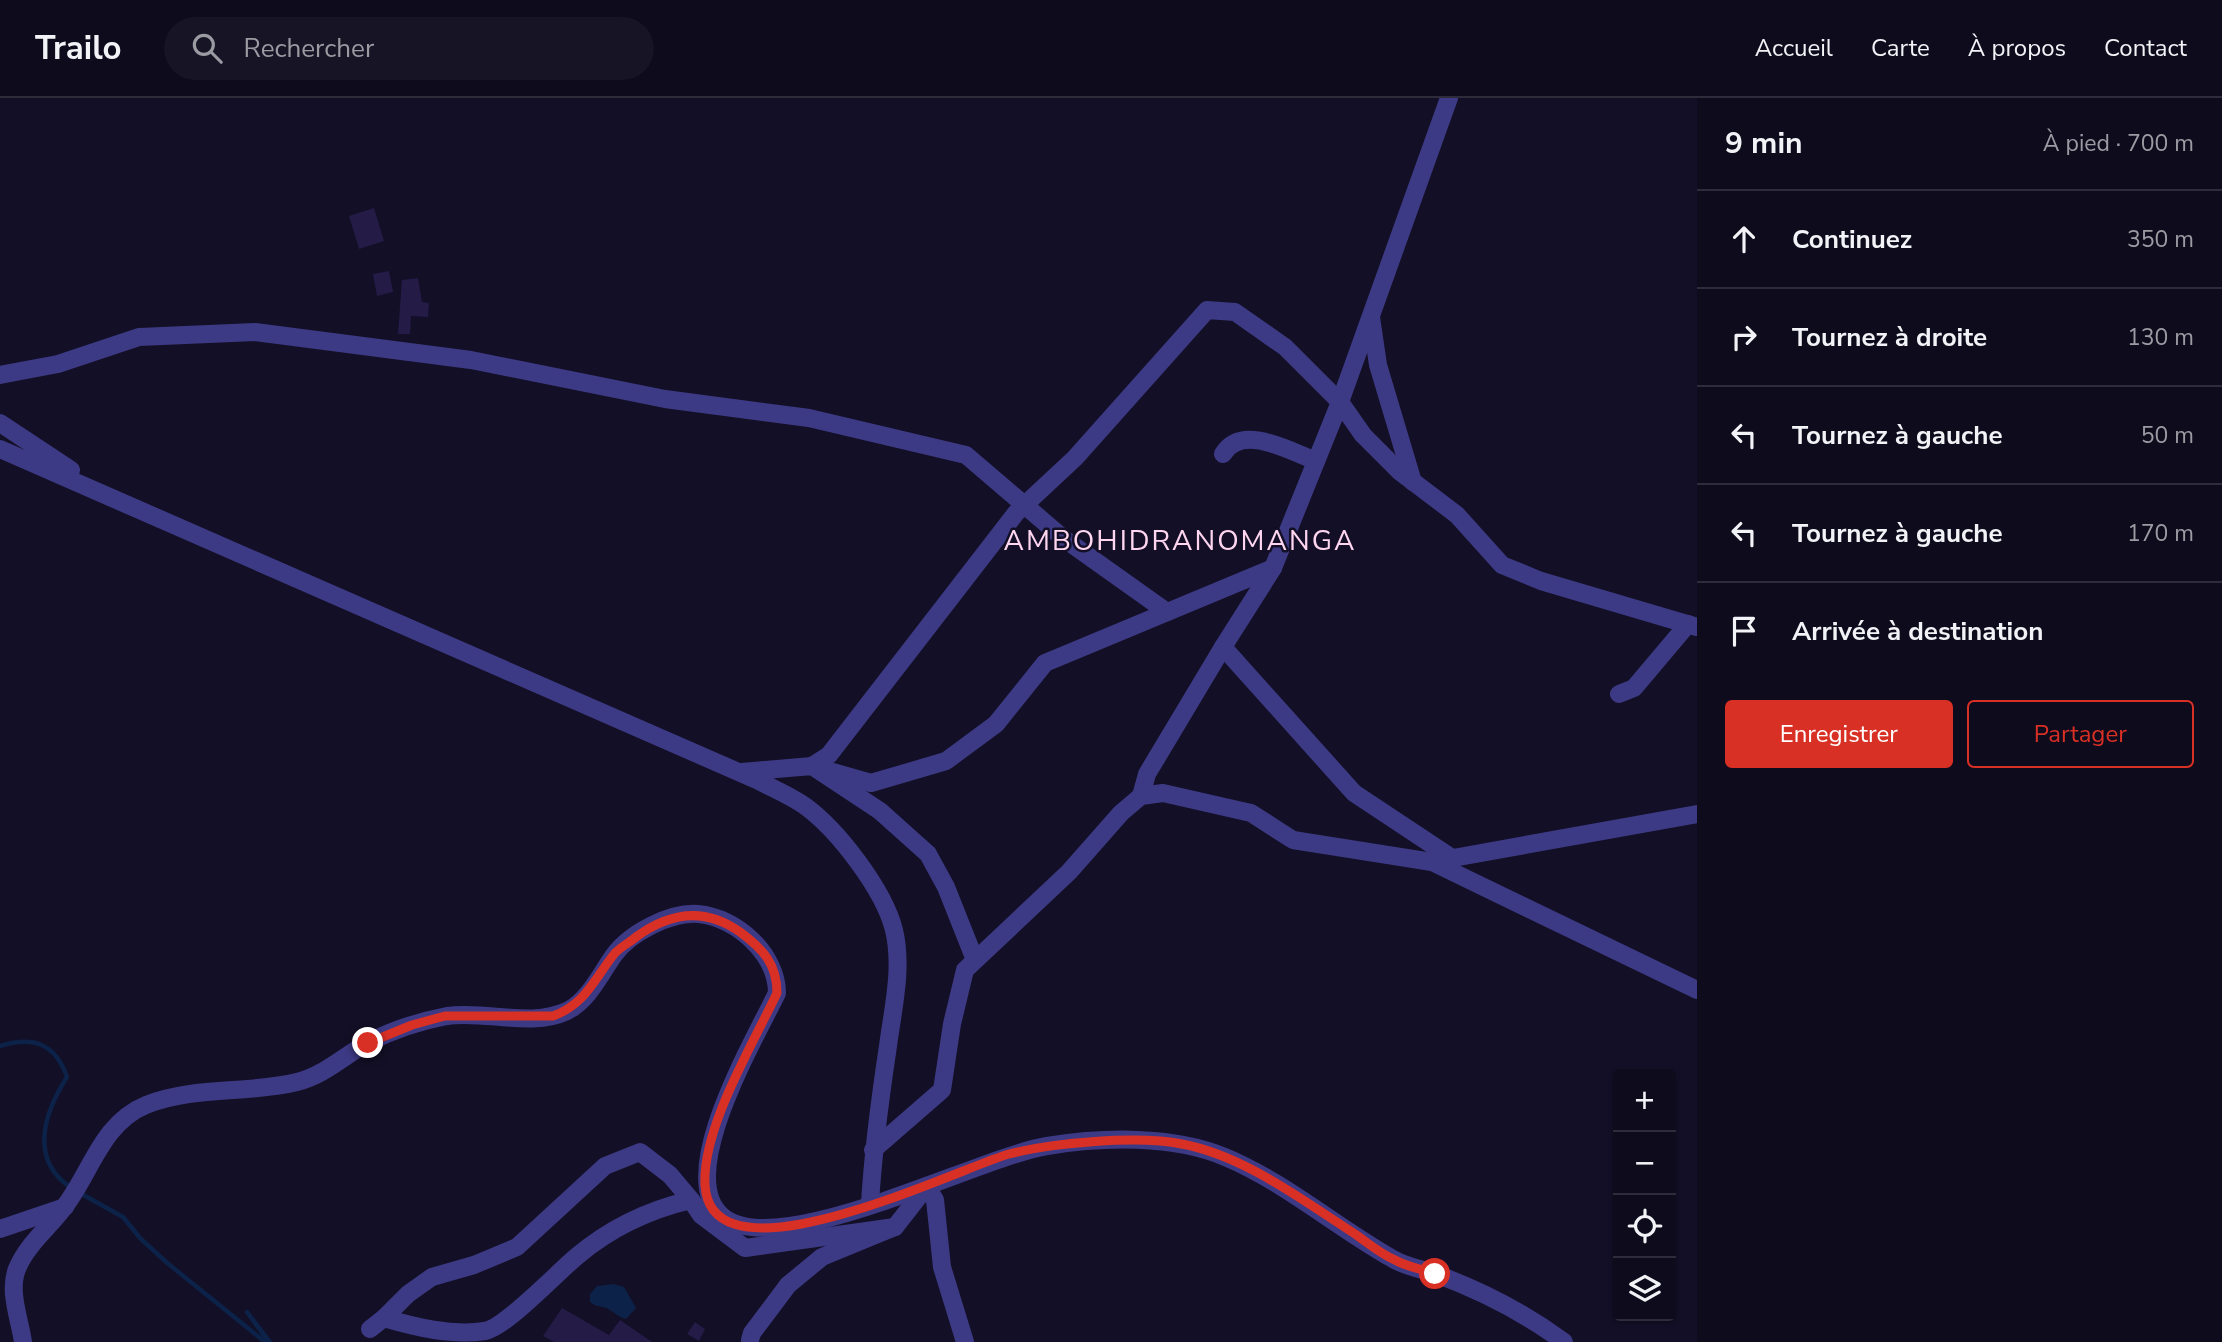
<!DOCTYPE html>
<html lang="fr">
<head>
<meta charset="utf-8">
<style>
  :root { --surface:#0e0b1c; --page:#171425; --text:#f1f3f6; --muted:#9b9ba3; --line:#2e2b3b; --accent:#d93025 }
  body { margin:0; font-family:"Nunito Sans",sans-serif; background:var(--page); color:var(--text) }
  .controls { position:absolute; right:21px; bottom:21px; display:grid; overflow:hidden; border-radius:7px; box-shadow:0 2px 5px #0004 }
  .controls button { width:63px; height:63px; display:grid; place-items:center; padding:0; border:0; border-bottom:2px solid var(--line); background:var(--surface); color:var(--text); font:35px sans-serif }
  .stop { position:absolute; width:21px; height:21px; margin:-16px; border:5px solid #d93025; border-radius:50%; background:#fff }
  .stop.end { background:#d93025; border-color:#fff; box-shadow:0 2px 7px #0008 }
  .list { margin:0; padding:0; list-style:none }
  h2 { display:flex; justify-content:space-between; align-items:center; height:91px; margin:0; padding:0 28px; font-size:30px }
  h2 small { font-size:23px; font-weight:400; color:var(--muted) }
  .list li { display:grid; grid-template-columns:46px 1fr auto; gap:21px; align-items:center; box-sizing:border-box; height:98px; padding:0 28px; border-top:2px solid var(--line) }
  .list b { display:block; font-size:26px; white-space:nowrap }
  .list em { font-size:23px; font-style:normal; color:var(--muted) }
  .actions { display:flex; gap:14px; padding:21px 28px }
  .actions a { flex:1; padding:16px 0; border:2px solid var(--accent); border-radius:7px; text-align:center; font-size:24px; color:var(--accent) }
  .actions .main { background:var(--accent); color:#fff }
  .icon { flex:none; width:38px; height:38px; fill:none; stroke:currentColor; stroke-width:2; stroke-linecap:round; stroke-linejoin:round }
  .map { position:relative; flex:none; width:1697px; height:1244px; overflow:hidden }
  header { display:flex; align-items:center; gap:42px; box-sizing:border-box; height:98px; padding:0 35px; background:var(--surface); border-bottom:2px solid var(--line) }
  header strong { font-size:33px }
  nav { display:flex; gap:38px; margin-inline-start:auto; font-size:24px }
  .search { width:490px; height:63px; background:var(--page); display:flex; align-items:center; gap:18px; box-sizing:border-box; padding:0 24px; border-radius:38px; color:var(--muted); font-size:26px }
  main { display:flex }
  aside { flex:1; background:var(--surface) }
  .map>svg:first-child { display:block }
  .water { fill:#0c2248 }
  .lines { fill:none; stroke-linecap:round; stroke-linejoin:round }
  .stream { stroke:#0c2248; stroke-width:4.5 }
  .building { fill:#241b47 }
  .minor { stroke:#3d3a85; stroke-width:18 }
  .route { stroke:#d93025; stroke-width:9 }
  .labels { text-anchor:middle; dominant-baseline:central; stroke-width:5; stroke-linejoin:round; paint-order:stroke }
  .quarter-label { font-size:28px; letter-spacing:2px; fill:#ffd6f0; stroke:#130f26 }
</style>
</head>
<body>
<header>
<strong>Trailo</strong>
<div class="search"><svg class="icon" aria-label="search" viewBox="0 0 24 24"><circle cx="10" cy="10" r="6"/><path d="M15 15l6 6"/></svg>Rechercher</div>
<nav><a>Accueil</a><a>Carte</a><a>À propos</a><a>Contact</a></nav>
</header>
<main>
<div class="map">
<svg width="1697" height="1244" viewBox="0 0 1697 1244">
  <rect width="100%" height="100%" fill="#130f26"/>
  <path class="water" d="M614,1186L624,1189L636,1210L626,1221C617,1219 614,1213 606,1210C599,1207 597,1210 590,1204V1196L597,1188Z"/>
  <g class="lines">
    <g class="stream">
      <path d="M0,948C33,938 55,945 67,979C44,1015 29,1061 70,1089"/>
      <path d="M78,1094L123,1119L140,1140L166,1164L265,1244"/>
      <path d="M268,1243L247,1214L270,1244"/>
    </g>
  </g>
  <g class="building">
    <path d="M374,110L384,143L359,151L349,118Z"/>
    <path d="M389,173L393,194L377,198L373,176Z"/>
    <path d="M418,180L422,204L429,205L428,219L411,218L410,236H398L402,182Z"/>
    <path d="M562,1210L609,1237L620,1222L652,1244H554L543,1238Z"/>
    <path d="M695,1224L705,1231L699,1243L687,1236Z"/>
  </g>
  <g class="lines">
    <g class="minor">
      <path d="M1449,0L1340,304L1273,470L1223,549L1354,695L1452,760"/>
      <path d="M1371,219L1378,267L1413,384"/>
      <path d="M0,277L58,266L139,239L255,234L471,262L665,301L809,320L966,357L1063,440L1167,514"/>
      <path d="M0,325L71,372"/>
      <path d="M0,351L759,683C774,691 791,698 805,708C838,732 884,792 894,832C903,870 893,910 888,948C880,1001 873,1053 870,1106"/>
      <path d="M1223,356C1242,325 1289,353 1316,363"/>
      <path d="M1619,596L1634,590L1688,526"/>
      <path d="M812,668L829,657L1016,415L1075,360L1207,212L1235,214L1285,249L1340,304L1363,337L1399,373L1457,417L1502,467L1541,483L1697,529"/>
      <path d="M812,668L871,685L946,663L996,626L1045,565L1273,470"/>
      <path d="M742,674L812,668L880,713L928,756L946,789L975,862"/>
      <path d="M1141,698L1147,676L1223,549"/>
      <path d="M1442,762L1697,716"/>
      <path d="M873,1052L942,992L952,926L965,872L1069,774L1121,715L1141,698L1163,695L1251,715L1293,742L1432,764L1697,892"/>
      <path d="M0,1131L65,1109"/>
      <path d="M384,1220L408,1196L432,1179L474,1167L517,1149L605,1068L640,1054L670,1077L691,1102"/>
      <path d="M370,1231L384,1220C415,1229 451,1238 485,1233C505,1230 558,1174 576,1159C610,1130 648,1112 691,1102L701,1117L745,1150L895,1129"/>
      <path d="M750,1242L752,1235L788,1187L822,1159L895,1129L927,1088L935,1102L942,1169L965,1244"/>
      <path d="M23,1244C20,1222 8,1193 17,1171C27,1146 50,1129 65,1108C91,1074 102,1025 146,1007C194,988 248,996 297,984C323,978 344,958 367,945C391,933 420,923 447,918C485,912 531,930 567,913C589,902 601,875 614,857C630,835 670,814 698,816C736,819 777,856 777,895C755,941 674,1077 722,1118C777,1165 978,1059 1047,1048C1103,1039 1173,1037 1225,1059C1285,1084 1336,1129 1393,1161C1406,1169 1422,1171 1436,1176C1482,1193 1525,1215 1564,1244"/>
    </g>
  </g>
  <g class="lines">
    <path class="route" d="M368,945L412,927L445,918H553C586,906 594,881 615,855C621,849 630,844 636,839C670,814 705,809 740,834C763,851 777,866 777,895C753,946 702,1030 705,1087C711,1194 961,1069 1009,1056C1052,1045 1138,1037 1182,1046C1245,1058 1302,1102 1355,1136C1368,1145 1381,1156 1395,1162C1407,1169 1422,1171 1435,1176"/>
  </g>
  <g class="labels">
    <g class="quarter-label">
      <text x="1180" y="443">AMBOHIDRANOMANGA</text>
    </g>
  </g>
</svg>
<div class="controls">
<button>+</button>
<button>−</button>
<button><svg class="icon" aria-label="locate" viewBox="0 0 24 24"><circle cx="12" cy="12" r="6"/><path d="M12 2v4M12 18v4M2 12h4M18 12h4"/></svg></button>
<button><svg class="icon" aria-label="layers" viewBox="0 0 24 24"><path d="M12 4l9 5-9 5-9-5zM3 14l9 5 9-5"/></svg></button>
</div>
<div class="stop" style="left:1435px;top:1176px"></div>
<div class="stop end" style="left:368px;top:945px"></div>
</div>
<aside>
<h2>9 min<small>À pied · 700 m</small></h2>
<ul class="list">
<li><svg class="icon" aria-label="ahead" viewBox="0 0 24 24"><path d="M12 20V5M6 11l6-6 6 6"/></svg><div><b>Continuez</b></div><em>350 m</em></li>
<li><svg class="icon" aria-label="right" viewBox="0 0 24 24"><path d="M7 20v-9h11M14 6l5 5-5 5"/></svg><div><b>Tournez à droite</b></div><em>130 m</em></li>
<li><svg class="icon" aria-label="left" viewBox="0 0 24 24"><path d="M17 20v-9H6M10 6l-5 5 5 5"/></svg><div><b>Tournez à gauche</b></div><em>50 m</em></li>
<li><svg class="icon" aria-label="left" viewBox="0 0 24 24"><path d="M17 20v-9H6M10 6l-5 5 5 5"/></svg><div><b>Tournez à gauche</b></div><em>170 m</em></li>
<li><svg class="icon" aria-label="arrive" viewBox="0 0 24 24"><path d="M6 21V4h12l-3 4 3 4H6"/></svg><div><b>Arrivée à destination</b></div></li>
</ul>
<div class="actions"><a class="main">Enregistrer</a><a>Partager</a></div>
</aside>
</main>
</body>
</html>
